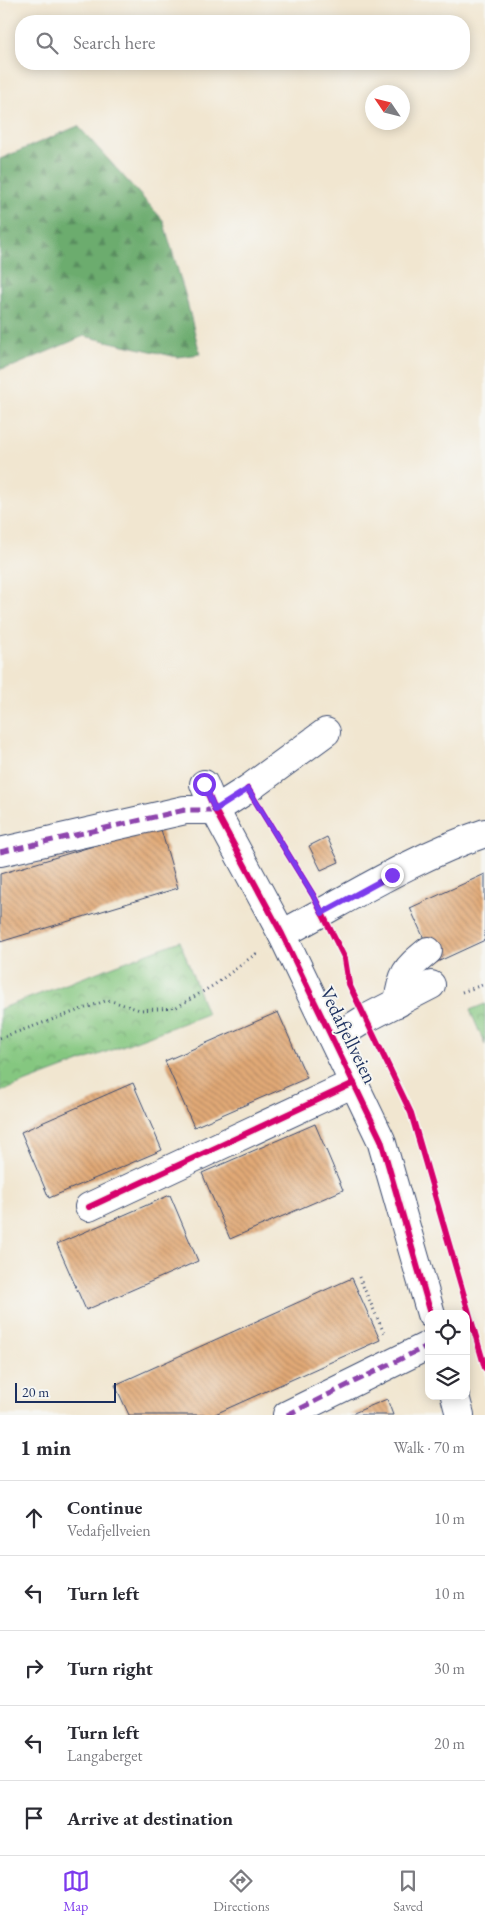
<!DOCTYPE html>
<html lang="en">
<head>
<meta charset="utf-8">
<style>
  :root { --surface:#fff; --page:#f2f2f3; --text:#2b2b33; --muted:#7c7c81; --line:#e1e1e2; --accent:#7c3aed }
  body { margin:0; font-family:"EB Garamond",serif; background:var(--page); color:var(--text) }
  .controls { position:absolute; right:15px; bottom:15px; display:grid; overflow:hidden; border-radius:10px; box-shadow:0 2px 12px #0003 }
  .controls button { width:45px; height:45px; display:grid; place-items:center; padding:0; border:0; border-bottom:1px solid var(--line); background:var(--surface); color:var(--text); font:25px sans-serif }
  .compass { position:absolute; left:365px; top:85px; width:45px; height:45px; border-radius:50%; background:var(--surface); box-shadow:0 2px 12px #0003; rotate:305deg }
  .scale { position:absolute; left:15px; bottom:12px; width:101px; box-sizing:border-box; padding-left:5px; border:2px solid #1b2f5e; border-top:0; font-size:14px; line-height:18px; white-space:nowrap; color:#1b2f5e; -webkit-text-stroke:4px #f6f6f2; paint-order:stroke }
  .stop { position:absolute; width:15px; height:15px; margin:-11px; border:4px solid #7c3aed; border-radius:50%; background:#fff }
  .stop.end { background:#7c3aed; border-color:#fff; box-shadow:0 1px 5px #0008 }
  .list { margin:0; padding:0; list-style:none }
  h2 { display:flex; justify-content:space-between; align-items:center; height:65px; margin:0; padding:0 20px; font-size:21px }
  h2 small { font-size:16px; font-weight:400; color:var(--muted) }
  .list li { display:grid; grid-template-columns:32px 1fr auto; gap:15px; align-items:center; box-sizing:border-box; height:75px; padding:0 20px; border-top:1px solid var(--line) }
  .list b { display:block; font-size:19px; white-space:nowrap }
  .list p { margin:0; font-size:16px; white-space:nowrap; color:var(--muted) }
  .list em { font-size:16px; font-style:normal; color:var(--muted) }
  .icon { flex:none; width:28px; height:28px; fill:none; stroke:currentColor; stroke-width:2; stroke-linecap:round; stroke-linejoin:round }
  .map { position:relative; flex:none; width:485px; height:1415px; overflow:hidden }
  .search { position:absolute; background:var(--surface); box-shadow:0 2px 12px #0003; left:15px; right:15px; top:15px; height:55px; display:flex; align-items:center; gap:12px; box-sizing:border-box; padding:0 18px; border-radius:20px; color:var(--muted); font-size:19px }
  .sheet { height:440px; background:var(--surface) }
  nav { display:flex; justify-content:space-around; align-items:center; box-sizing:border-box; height:70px; border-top:1px solid var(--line); background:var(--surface); font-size:14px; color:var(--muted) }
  nav a { display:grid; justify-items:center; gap:2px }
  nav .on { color:var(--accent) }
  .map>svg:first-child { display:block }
  .forest { fill:url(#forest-firs); stroke:#446e66 }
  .park { fill:url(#park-crowns); stroke:#507b6f }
  .building { fill:url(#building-back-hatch) }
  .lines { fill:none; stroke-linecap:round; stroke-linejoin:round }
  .minor-casing { stroke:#3b4a6f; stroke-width:30 }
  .path { stroke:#3b4a6f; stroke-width:3; stroke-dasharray:1 4; stroke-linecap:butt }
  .minor { stroke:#fff; stroke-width:28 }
  .quiet { stroke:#8e44ad; stroke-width:5; stroke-dasharray:10 5; stroke-linecap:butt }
  .cycleway-casing { stroke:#f6f6f2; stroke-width:9 }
  .cycleway { stroke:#d6006c; stroke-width:6 }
  .route { stroke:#7c3aed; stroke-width:6 }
  .labels { text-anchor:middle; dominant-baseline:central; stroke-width:4; stroke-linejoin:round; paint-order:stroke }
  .street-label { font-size:20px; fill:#1b2f5e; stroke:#f6f6f2 }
</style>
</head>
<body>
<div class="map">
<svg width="485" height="1415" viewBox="0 0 485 1415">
  <defs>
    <pattern id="forest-firs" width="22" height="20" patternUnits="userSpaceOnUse" patternTransform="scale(1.25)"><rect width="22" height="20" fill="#6cac6e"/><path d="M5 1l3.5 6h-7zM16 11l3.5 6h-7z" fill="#588c5e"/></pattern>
    <pattern id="park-crowns" width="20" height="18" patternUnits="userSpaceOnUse" patternTransform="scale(1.25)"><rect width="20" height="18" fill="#85c780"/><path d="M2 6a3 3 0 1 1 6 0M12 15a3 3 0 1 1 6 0" fill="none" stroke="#6ca26c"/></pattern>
    <pattern id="building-back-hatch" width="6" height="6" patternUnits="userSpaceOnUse" patternTransform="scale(1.25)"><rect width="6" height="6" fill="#e1a976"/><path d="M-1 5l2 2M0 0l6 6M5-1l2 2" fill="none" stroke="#b68a64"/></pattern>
  </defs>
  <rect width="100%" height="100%" fill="#f6f6f2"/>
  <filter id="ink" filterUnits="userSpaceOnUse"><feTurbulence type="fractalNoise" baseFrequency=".02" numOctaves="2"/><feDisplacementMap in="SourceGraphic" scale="10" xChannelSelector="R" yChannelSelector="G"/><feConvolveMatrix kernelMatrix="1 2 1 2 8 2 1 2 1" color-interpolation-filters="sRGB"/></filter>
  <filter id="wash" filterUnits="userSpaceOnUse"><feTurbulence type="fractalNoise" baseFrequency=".0096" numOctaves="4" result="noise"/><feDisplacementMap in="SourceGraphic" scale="20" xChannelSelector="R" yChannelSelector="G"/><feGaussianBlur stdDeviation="1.12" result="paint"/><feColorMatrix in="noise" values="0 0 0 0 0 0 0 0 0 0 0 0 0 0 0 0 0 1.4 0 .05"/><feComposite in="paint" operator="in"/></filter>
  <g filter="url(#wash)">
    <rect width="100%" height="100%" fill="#f1e6d0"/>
    <path class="forest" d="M78,126L163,220L185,294L200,354L177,357L84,336L14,366L0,369V159Z"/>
    <g class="park">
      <path d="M180,941L207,1014L0,1092V1009Z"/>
      <path d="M485,1004V1045L470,1010Z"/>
    </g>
    <g id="blocks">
      <g class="building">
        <path d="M160,826L178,888L0,942V874Z"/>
        <path d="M327,837L339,862L321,870L309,846Z"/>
        <path d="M485,874V940L435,963L410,908Z"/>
        <path d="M278,1012L307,1078L194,1127L165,1061Z"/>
        <path d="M133,1083L162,1150L49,1198L21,1132Z"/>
        <path d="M315,1124L343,1190L230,1239L202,1173Z"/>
        <path d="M170,1195L198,1261L86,1310L57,1244Z"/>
        <path d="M352,1278L380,1340L213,1415H129L115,1385Z"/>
        <path d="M387,1399L393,1415H349Z"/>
      </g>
    </g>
  </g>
  <g filter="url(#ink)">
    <use href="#blocks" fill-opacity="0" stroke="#3b4a6f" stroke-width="1"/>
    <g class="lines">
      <g class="minor-casing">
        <g id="minor">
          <path d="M204,784L215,810L282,934L381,1140L431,1314"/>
          <path d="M0,852L185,810H215L248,789L326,732"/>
          <path d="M282,934C348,899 414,857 485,833"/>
          <path d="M398,1003C402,973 405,970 428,951"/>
          <path d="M333,1039L365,1019L431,985"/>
          <path d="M89,1207L354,1083"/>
          <path d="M455,1396L460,1415"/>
          <path d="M287,1415L429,1345"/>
        </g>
      </g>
      <g class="path">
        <path d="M462,992L485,984"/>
        <path d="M0,1038L108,1000L140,1010L175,1008L214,985L257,953"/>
        <path d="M359,1277L384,1333"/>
      </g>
      <use href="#minor" class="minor"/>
      <g class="quiet">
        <path d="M0,852L185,810H215"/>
        <path d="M287,1415L429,1345"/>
      </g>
      <g class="cycleway-casing">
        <g id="cycleway">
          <path d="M204,784L215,810L282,934L381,1140L431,1314"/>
          <path d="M248,789L313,895L345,959L349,984L411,1113L485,1368"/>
          <path d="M89,1207L354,1083"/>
        </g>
      </g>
      <use href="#cycleway" class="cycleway"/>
    </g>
  </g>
  <g class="lines" filter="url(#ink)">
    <path class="route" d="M204,784L215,810L248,789L313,895L322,913L392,875"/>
  </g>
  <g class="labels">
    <g class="street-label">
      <text transform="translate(349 1035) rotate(64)">Vedafjellveien</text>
    </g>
  </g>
</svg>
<div class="controls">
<button><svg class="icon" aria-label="locate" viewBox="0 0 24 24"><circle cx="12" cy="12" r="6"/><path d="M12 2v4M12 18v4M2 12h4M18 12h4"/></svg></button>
<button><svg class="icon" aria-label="layers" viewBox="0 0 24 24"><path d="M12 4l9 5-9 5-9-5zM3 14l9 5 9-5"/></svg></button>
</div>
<svg class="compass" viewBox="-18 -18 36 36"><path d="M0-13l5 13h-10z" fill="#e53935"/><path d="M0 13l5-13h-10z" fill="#7c7c81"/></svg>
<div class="scale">20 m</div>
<div class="stop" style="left:204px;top:784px"></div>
<div class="stop end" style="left:392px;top:875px"></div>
<div class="search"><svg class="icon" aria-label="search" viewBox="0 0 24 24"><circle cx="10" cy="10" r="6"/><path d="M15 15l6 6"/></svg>Search here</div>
</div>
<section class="sheet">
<h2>1 min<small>Walk · 70 m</small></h2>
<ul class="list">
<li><svg class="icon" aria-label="ahead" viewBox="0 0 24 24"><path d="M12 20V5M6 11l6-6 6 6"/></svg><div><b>Continue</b><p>Vedafjellveien</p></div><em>10 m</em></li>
<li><svg class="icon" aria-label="left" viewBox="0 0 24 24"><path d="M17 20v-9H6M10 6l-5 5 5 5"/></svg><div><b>Turn left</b></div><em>10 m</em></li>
<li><svg class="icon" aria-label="right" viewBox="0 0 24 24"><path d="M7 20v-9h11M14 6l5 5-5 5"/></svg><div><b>Turn right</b></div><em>30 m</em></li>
<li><svg class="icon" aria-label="left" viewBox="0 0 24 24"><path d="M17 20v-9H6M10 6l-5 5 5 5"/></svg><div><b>Turn left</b><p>Langaberget</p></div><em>20 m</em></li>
<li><svg class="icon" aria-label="arrive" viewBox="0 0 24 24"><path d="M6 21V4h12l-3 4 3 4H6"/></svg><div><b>Arrive at destination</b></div></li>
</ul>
</section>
<nav>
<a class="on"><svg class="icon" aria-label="map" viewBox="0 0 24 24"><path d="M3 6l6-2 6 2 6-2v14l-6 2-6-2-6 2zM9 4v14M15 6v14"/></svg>Map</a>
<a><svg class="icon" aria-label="directions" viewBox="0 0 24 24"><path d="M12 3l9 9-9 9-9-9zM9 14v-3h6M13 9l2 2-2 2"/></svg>Directions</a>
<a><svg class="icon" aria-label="saved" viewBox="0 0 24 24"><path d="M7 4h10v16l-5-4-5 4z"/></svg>Saved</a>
</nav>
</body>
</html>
